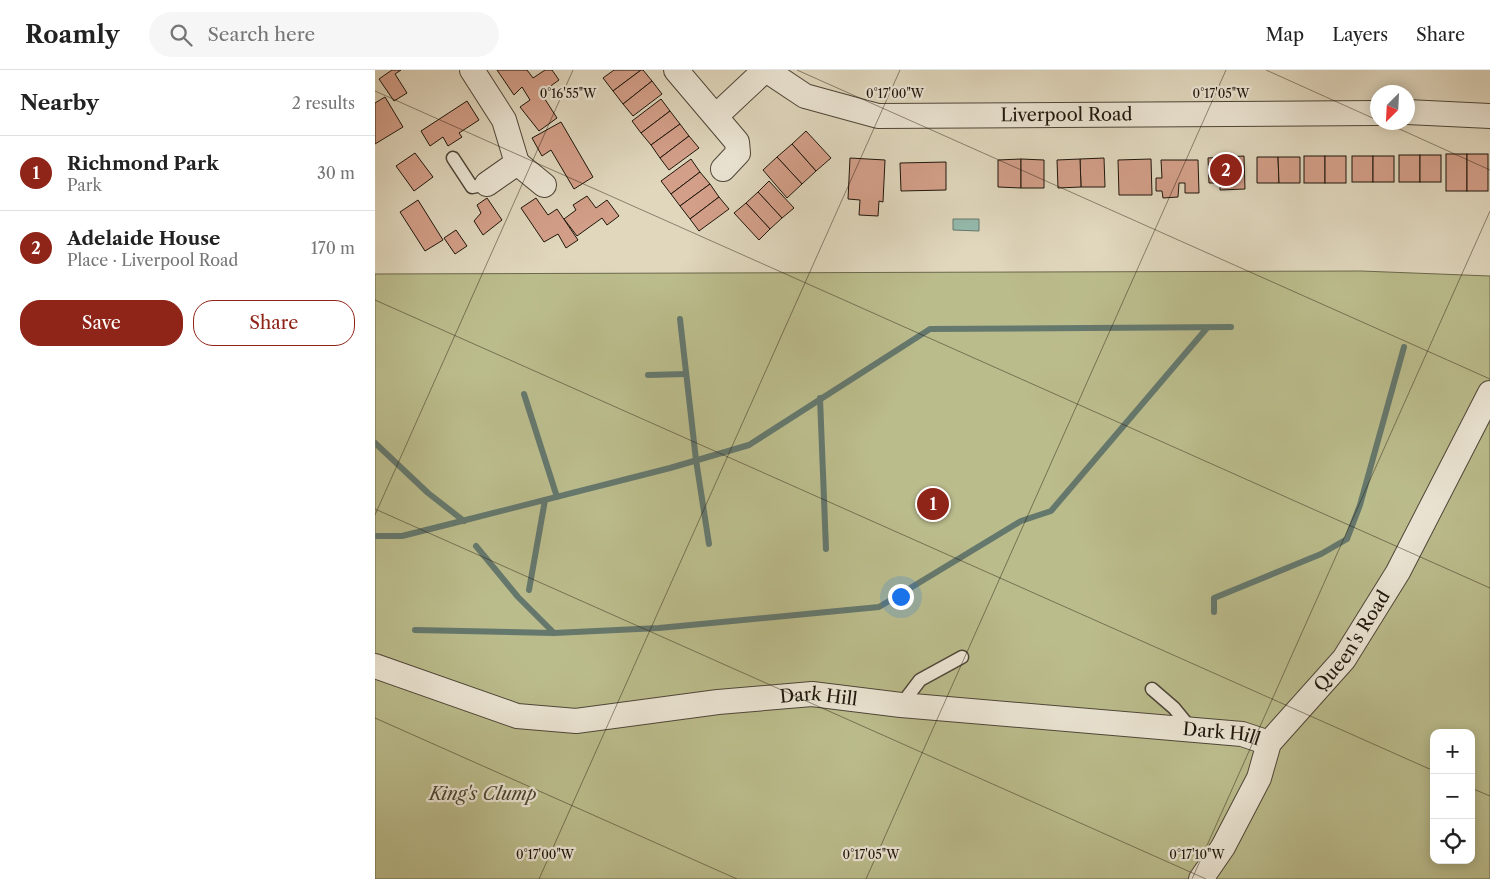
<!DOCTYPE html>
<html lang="en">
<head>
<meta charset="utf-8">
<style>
  :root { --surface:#fff; --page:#f6f6f6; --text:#222; --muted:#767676; --line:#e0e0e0; --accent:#8f2418 }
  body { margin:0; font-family:"Libre Caslon Text",serif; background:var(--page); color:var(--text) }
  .controls { position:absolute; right:15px; bottom:15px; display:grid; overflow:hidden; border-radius:10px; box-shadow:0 2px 12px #0003 }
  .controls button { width:45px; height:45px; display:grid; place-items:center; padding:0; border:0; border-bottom:1px solid var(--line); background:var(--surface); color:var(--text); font:25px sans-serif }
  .compass { position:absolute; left:995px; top:15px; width:45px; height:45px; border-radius:50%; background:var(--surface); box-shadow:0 2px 12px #0003; rotate:204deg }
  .you { position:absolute; left:525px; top:526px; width:18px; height:18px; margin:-12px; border:4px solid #fff; border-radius:50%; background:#1a73e8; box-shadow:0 0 0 8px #1a73e833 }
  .badge { display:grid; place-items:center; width:32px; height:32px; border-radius:50%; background:var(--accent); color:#fff; font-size:16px; font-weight:700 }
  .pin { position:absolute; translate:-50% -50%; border:2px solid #fff; box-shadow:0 1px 5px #0006 }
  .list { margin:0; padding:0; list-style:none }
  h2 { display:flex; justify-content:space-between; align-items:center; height:65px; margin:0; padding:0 20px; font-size:21px }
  h2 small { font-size:16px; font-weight:400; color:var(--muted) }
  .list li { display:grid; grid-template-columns:32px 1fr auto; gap:15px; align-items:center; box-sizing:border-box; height:75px; padding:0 20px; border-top:1px solid var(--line) }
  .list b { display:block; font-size:19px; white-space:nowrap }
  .list p { margin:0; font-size:16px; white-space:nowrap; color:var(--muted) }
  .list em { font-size:16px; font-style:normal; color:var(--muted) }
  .actions { display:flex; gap:10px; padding:15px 20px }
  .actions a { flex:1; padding:11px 0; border:1px solid var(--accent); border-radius:20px; text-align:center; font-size:18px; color:var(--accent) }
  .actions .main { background:var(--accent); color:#fff }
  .icon { flex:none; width:28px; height:28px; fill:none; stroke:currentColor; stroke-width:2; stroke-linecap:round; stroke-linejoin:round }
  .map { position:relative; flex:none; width:1115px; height:809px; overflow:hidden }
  header { display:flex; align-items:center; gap:30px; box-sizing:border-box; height:70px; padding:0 25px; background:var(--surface); border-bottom:1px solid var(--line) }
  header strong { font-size:24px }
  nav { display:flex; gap:28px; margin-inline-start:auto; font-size:18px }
  .search { width:350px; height:45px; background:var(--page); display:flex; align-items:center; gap:12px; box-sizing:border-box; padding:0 18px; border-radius:28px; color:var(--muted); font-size:19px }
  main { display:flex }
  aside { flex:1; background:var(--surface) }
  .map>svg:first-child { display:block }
  .green { fill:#bbbc8c; stroke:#6c694c; fill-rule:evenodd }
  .water { fill:#94baad; stroke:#65786d }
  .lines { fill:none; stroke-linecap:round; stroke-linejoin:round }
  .stream { stroke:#65786d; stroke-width:6 }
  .building { fill:#d39f89; stroke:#1e160c }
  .lane-casing { stroke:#4e4638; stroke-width:15 }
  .street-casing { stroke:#4e4638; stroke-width:26 }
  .lane { stroke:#ebe5d4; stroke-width:12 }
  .street { stroke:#ebe5d4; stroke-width:24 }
  .ticks { fill:none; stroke:#1e160c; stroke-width:1; stroke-opacity:0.45 }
  .labels { text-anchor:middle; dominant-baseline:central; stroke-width:4.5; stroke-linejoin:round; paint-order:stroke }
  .street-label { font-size:18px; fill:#1e160c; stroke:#ebe5d4 }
  .park-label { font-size:18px; font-style:italic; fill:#4d4832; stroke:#ebe5d4 }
  .ticks-label { font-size:12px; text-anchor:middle; fill:#1e160c; stroke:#ebe5d4; stroke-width:4.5; stroke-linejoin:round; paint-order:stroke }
</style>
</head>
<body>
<header>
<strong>Roamly</strong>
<div class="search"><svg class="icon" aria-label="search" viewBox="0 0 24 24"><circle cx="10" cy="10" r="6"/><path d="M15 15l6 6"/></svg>Search here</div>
<nav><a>Map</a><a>Layers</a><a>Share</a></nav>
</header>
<main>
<aside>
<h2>Nearby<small>2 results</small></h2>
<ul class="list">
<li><span class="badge">1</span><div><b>Richmond Park</b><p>Park</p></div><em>30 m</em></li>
<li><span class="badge">2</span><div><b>Adelaide House</b><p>Place · Liverpool Road</p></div><em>170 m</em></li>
</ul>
<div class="actions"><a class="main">Save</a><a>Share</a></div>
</aside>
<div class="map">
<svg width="1115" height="809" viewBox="0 0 1115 809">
  <rect width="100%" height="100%" fill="#e0d7bd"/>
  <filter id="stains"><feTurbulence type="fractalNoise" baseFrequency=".004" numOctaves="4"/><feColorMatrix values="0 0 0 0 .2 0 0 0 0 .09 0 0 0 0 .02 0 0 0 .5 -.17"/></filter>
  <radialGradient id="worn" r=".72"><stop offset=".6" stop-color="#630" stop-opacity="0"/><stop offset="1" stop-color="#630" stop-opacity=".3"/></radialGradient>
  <path class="green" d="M986,201L1115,206V809H0V204ZM1059,663H1096V790H1059Z"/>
  <path class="water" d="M578,149H604V161L578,160Z"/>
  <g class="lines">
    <g class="stream">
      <path d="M305,249L321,390L334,474"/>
      <path d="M273,305L311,304"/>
      <path d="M149,324L182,427"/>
      <path d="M445,328L451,479"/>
      <path d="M0,373L53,423L89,451"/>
      <path d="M0,466H27L79,453L295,398L374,375L555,259L856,257"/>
      <path d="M101,476L143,527L179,563"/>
      <path d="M154,520L170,430"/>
      <path d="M839,542V528L946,484L972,469L985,435L1029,277"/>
      <path d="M40,560L179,563L284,558L504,537L646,451L676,441L832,258"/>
    </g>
  </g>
  <g class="building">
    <path d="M17,0H26L20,4L32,23L19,31L4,9Z"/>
    <path d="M122,0H152L158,8L170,0H177L184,10L166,23L182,48L164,61L145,37L155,30L147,17L139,25Z"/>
    <path d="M239,0H266L238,21L228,8Z"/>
    <path d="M266,0H268L277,11L248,34L238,21Z"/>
    <path d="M277,11L287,24L258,46L248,34Z"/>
    <path d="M10,27L28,57L0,74V33Z"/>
    <path d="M286,29L295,41L266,63L257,51Z"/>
    <path d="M92,31L104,50L84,63L87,67L73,76L68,67L55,76L46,61Z"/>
    <path d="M295,41L305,54L276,75L266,63Z"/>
    <path d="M186,52L218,107L199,119L176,80L167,86L157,68Z"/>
    <path d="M305,54L314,66L285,88L276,75Z"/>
    <path d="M431,61L456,88L441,101L417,74Z"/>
    <path d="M314,66L324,78L294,100L285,88Z"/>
    <path d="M417,74L441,101L427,114L402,87Z"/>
    <path d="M40,83L58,107L39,121L21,96Z"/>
    <rect x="1071" y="84" width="21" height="37"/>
    <rect x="1092" y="84" width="21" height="37"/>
    <rect x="1024" y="85" width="21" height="27"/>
    <rect x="1045" y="85" width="21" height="27"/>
    <path d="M869,86L870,119L845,120V113H834L833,88Z"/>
    <rect x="929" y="86" width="21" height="27"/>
    <rect x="950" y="86" width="21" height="27"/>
    <rect x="977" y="86" width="21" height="26"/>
    <rect x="998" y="86" width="21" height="26"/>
    <path d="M402,87L427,114L412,128L388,100Z"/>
    <path d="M882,87H903L904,113H882Z"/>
    <path d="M903,87H925V113H904Z"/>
    <path d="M475,88L510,90L508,132L504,131L503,146L484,145L485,130L473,129Z"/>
    <path d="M729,88L730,117H706L705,89Z"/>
    <path d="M316,89L325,102L296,124L286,111Z"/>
    <path d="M646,89V118L623,117V90Z"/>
    <path d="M646,89L669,90V118H646Z"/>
    <path d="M705,89L706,117L683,118L682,90Z"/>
    <path d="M776,89L777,125H744L743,90Z"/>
    <path d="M786,90H823L824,123H810V113H804L803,127L788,128L787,121H781V108H787Z"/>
    <path d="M571,92V120L526,121L525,93Z"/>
    <path d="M325,102L335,114L305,136L296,124Z"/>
    <path d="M394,111L419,138L407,148L383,122Z"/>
    <path d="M335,114L344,127L315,149L305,136Z"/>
    <path d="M383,122L407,148L395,159L371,133Z"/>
    <path d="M212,126L221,138L232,130L244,146L232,155L227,148L202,166L189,149L201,140L198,135Z"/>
    <path d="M344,127L354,139L324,161L315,149Z"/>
    <path d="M112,128L127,150L108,165L99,151L106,143L102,135Z"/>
    <path d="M161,128L173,145L182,139L203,170L191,178L183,164L169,172L146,138Z"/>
    <path d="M43,130L68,170L50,181L25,142Z"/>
    <path d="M371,133L395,159L384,170L359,143Z"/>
    <path d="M81,160L92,176L80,184L69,168Z"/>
  </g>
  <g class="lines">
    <g class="lane-casing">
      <g id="lane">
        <path d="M78,88L97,117L112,114"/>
        <path d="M777,619L799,638L817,660"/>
        <path d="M526,635L545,610L587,587"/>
      </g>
    </g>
    <g class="street-casing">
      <g id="street">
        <path d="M97,0L129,50L142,93L112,114"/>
        <path d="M301,0L362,72L363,83L348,99"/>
        <path id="s1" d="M391,0L430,26L503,46L1002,43"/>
        <path d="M1032,42L1115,46"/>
        <path d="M341,46L390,0"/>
        <path d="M142,93L169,115"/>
        <path id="s2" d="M0,596L142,646L201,651L343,632L437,624L526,635L867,664L894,673"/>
        <path id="s3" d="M826,809L848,777L884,708L894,673L969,589L1023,502L1115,323"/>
      </g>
    </g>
    <use href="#lane" class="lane"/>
    <use href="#street" class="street"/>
  </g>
  <path class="ticks" d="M422,0L1115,309M891,0L1002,50M0,21L1115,518M1009,52L1115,100M0,230L1059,701M0,439L831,809M0,445L198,0M0,648L362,809M1096,718L1115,726M164,809L525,0M491,809L851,0M817,809L1115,141"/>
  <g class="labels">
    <g class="street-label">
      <text stroke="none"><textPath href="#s1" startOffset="311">Liverpool Road</textPath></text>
      <text stroke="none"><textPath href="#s3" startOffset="285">Queen's Road</textPath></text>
      <text stroke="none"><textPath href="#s2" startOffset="454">Dark Hill</textPath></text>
      <text stroke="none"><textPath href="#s2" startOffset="859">Dark Hill</textPath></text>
    </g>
    <g class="park-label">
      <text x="108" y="724">King's Clump</text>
    </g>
  </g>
  <g class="ticks-label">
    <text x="520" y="28">0°17'00"W</text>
    <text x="846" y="28">0°17'05"W</text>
    <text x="193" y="28">0°16'55"W</text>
    <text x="170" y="789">0°17'00"W</text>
    <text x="496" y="789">0°17'05"W</text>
    <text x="822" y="789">0°17'10"W</text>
  </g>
  <rect width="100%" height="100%" filter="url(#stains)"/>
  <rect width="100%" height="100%" fill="url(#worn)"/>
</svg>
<div class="controls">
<button>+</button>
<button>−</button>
<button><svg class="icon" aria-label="locate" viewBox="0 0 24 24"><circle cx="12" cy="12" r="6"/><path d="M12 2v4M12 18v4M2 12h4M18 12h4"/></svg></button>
</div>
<svg class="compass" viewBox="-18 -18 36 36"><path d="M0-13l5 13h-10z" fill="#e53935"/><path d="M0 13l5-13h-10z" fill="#767676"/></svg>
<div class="you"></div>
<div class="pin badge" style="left:558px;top:434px">1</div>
<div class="pin badge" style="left:851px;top:100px">2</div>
</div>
</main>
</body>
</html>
